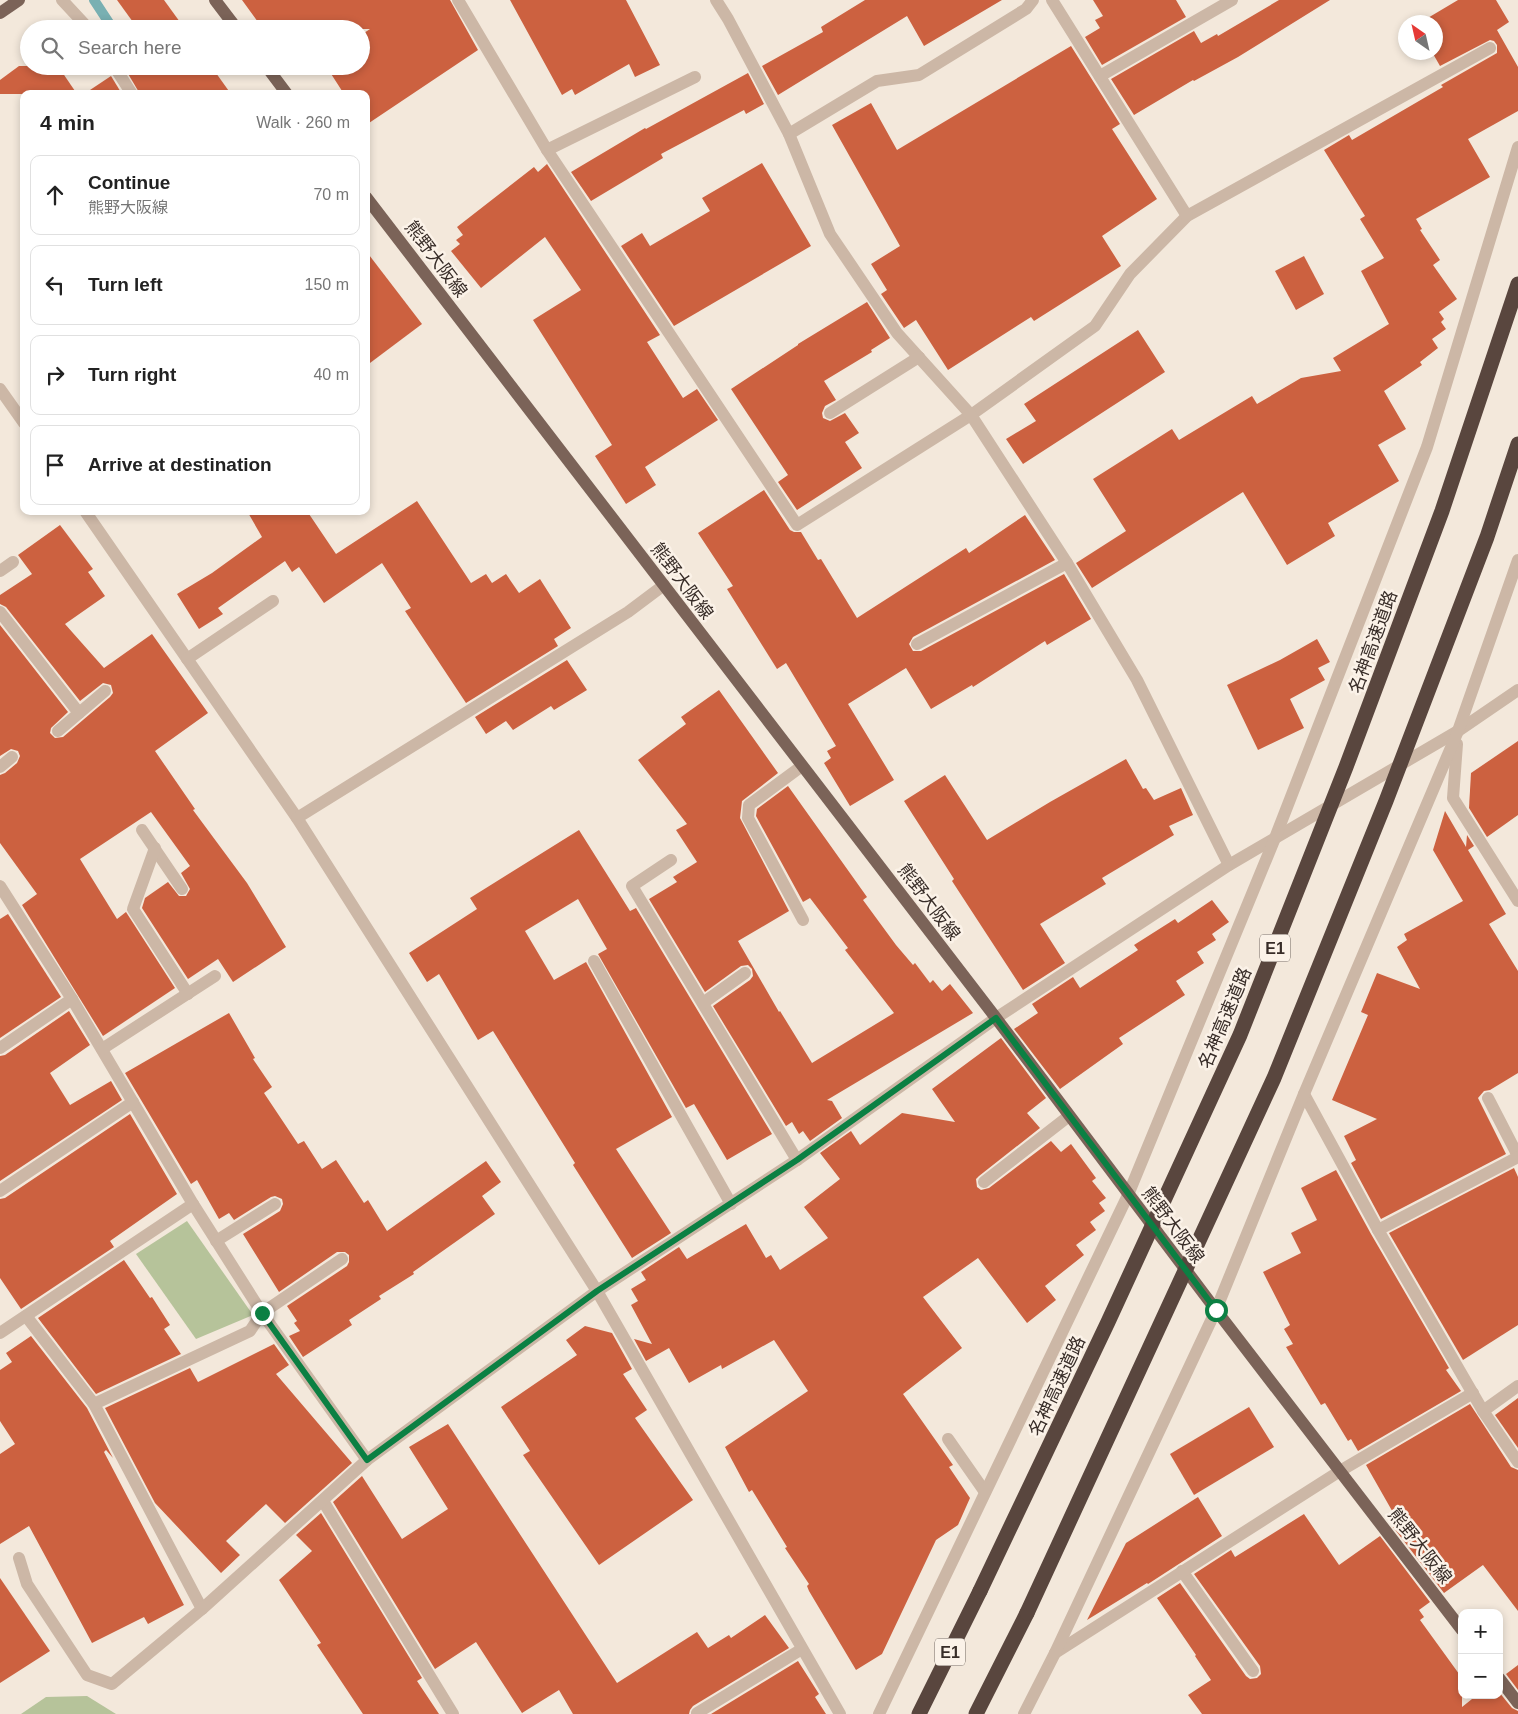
<!DOCTYPE html>
<html lang="en">
<head>
<meta charset="utf-8">
<style>
  :root { --surface:#fff; --page:#f6f6f6; --text:#222; --muted:#767676; --line:#e0e0e0 }
  body { margin:0; font-family:Arial,"Noto Sans JP",sans-serif; background:var(--page); color:var(--text) }
  .controls { position:absolute; right:15px; bottom:15px; display:grid; overflow:hidden; border-radius:10px; box-shadow:0 2px 8px #0003 }
  .controls button { width:45px; height:45px; display:grid; place-items:center; padding:0; border:0; border-bottom:1px solid var(--line); background:var(--surface); color:var(--text); font:25px sans-serif }
  .compass { position:absolute; left:1398px; top:15px; width:45px; height:45px; border-radius:50%; background:var(--surface); box-shadow:0 2px 8px #0003; rotate:326deg }
  .stop { position:absolute; width:15px; height:15px; margin:-11px; border:4px solid #0b8043; border-radius:50%; background:#fff }
  .stop.end { background:#0b8043; border-color:#fff; box-shadow:0 1px 5px #0008 }
  .list { margin:0; padding:0; list-style:none }
  h2 { display:flex; justify-content:space-between; align-items:center; height:65px; margin:0; padding:0 20px; font-size:21px }
  h2 small { font-size:16px; font-weight:400; color:var(--muted) }
  .list li { display:grid; grid-template-columns:32px 1fr auto; gap:15px; align-items:center; box-sizing:border-box; height:80px; margin:0 10px 10px; padding:0 10px; border:1px solid var(--line); border-radius:10px }
  .list b { display:block; font-size:19px; white-space:nowrap }
  .list p { margin:0; font-size:16px; white-space:nowrap; color:var(--muted) }
  .list em { font-size:16px; font-style:normal; color:var(--muted) }
  .icon { flex:none; width:28px; height:28px; fill:none; stroke:currentColor; stroke-width:2; stroke-linecap:round; stroke-linejoin:round }
  .map { position:relative; flex:none; width:1518px; height:1714px; overflow:hidden }
  .search { position:absolute; background:var(--surface); box-shadow:0 2px 8px #0003; left:20px; top:20px; width:350px; height:55px; display:flex; align-items:center; gap:12px; box-sizing:border-box; padding:0 18px; border-radius:28px; color:var(--muted); font-size:19px }
  .panel { position:absolute; background:var(--surface); box-shadow:0 2px 8px #0003; left:20px; top:90px; width:350px; height:425px; border-radius:10px }
  .map>svg:first-child { display:block }
  .green { fill:#b6c39a }
  .lines { fill:none; stroke-linecap:round; stroke-linejoin:round }
  .stream { stroke:#79b0b2; stroke-width:10 }
  .building { fill:#cc6140 }
  .minor { stroke:#ccb7a6; stroke-width:12 }
  .major { stroke:#7b6358; stroke-width:12 }
  .highway { stroke:#59463e; stroke-width:15 }
  .highway-bridge { stroke:#59463e; stroke-width:15 }
  .route { stroke:#0b8043; stroke-width:6 }
  .labels { text-anchor:middle; dominant-baseline:central; stroke-width:5; stroke-linejoin:round; paint-order:stroke }
  .shield { fill:#fbf2e8; stroke:#726862; stroke-width:1 }
  .shield-label { font-size:16px; font-weight:bold; fill:#382d28 }
  .street-label { font-size:18px; fill:#382d28; stroke:#fbf2e8 }
</style>
</head>
<body>
<div class="map">
<svg width="1518" height="1714" viewBox="0 0 1518 1714">
  <rect width="100%" height="100%" fill="#f3e8db"/>
  <g class="green">
    <path d="M187,1221L253,1315L196,1339L136,1254Z"/>
    <path d="M87,1696L116,1714H21L46,1697Z"/>
  </g>
  <g class="lines">
    <path class="stream" d="M94,0L113,29"/>
  </g>
  <g class="building">
    <path d="M117,0H164L185,29H138Z"/>
    <path d="M242,0H450L478,50L366,125V94H344L326,66H361V35L370,29H263Z"/>
    <path d="M510,0H626L660,65L635,77L629,64L575,95L572,89L562,95Z"/>
    <path d="M865,0H1002L924,46L907,16L778,95L762,66L823,32L821,27Z"/>
    <path d="M1093,0H1176L1186,17L1102,65L1085,37L1100,28L1095,20L1103,16Z"/>
    <path d="M1279,0H1330L1238,57L1194,81L1193,80L1134,115L1111,79L1194,31L1201,43L1217,34L1218,36Z"/>
    <path d="M1458,0H1496L1509,22L1497,30L1518,67V111L1468,139L1490,177L1416,219L1422,229L1420,230L1440,260L1433,265L1457,299L1439,312L1444,319L1441,322L1446,329L1432,339L1438,348L1420,362L1422,365L1384,391L1406,429L1378,445L1399,481L1328,523L1335,536L1287,565L1243,492L1092,588L1076,563L1126,531L1093,479L1172,429L1179,440L1252,396L1257,404L1301,378L1341,371L1333,358L1389,324L1361,271L1384,258L1360,219L1365,216L1324,150L1349,135L1352,140L1443,87L1441,85L1497,53V45L1494,41L1490,40L1440,66L1432,52H1436V22H1421Z"/>
    <path d="M1071,46L1120,124L1112,129L1157,199L1102,236L1121,266L1034,321L1031,317L948,370L916,320L904,328L881,294L887,290L871,264L900,246L832,125L871,103L897,150Z"/>
    <path d="M19,66H58L77,94H0V80Z"/>
    <path d="M211,66L231,94H140L124,67Z"/>
    <path d="M748,73L764,104L746,114L744,110L661,154L663,158L591,201L571,172L645,128L646,129Z"/>
    <path d="M111,76L122,94H84Z"/>
    <path d="M762,163L811,246L674,326L621,246L642,233L650,246L710,211L702,198Z"/>
    <path d="M547,164L660,335L647,342L683,398L697,389L718,420L645,467L656,485L626,504L595,456L612,445L533,320L581,290L545,237L481,288L451,251L460,244L456,240L463,235L457,227L534,167L538,172Z"/>
    <path d="M366,251L422,324L366,366Z"/>
    <path d="M1304,256L1324,294L1296,310L1275,271Z"/>
    <path d="M867,302L890,338L871,350L872,352L824,381L836,400L825,406L822,413L823,418L830,421L845,413L859,433L845,442L862,468L797,510L778,482L788,475L731,389L798,345V344Z"/>
    <path d="M1138,330L1165,372L1023,464L1006,439L1036,421L1024,404Z"/>
    <path d="M764,490L790,530L794,532H801L818,560L821,559L857,618L966,548L969,553L1025,515L1055,560L913,637L909,644L913,651H921L1064,574L1091,619L1047,645L1045,641L973,687L972,685L931,709L906,668L848,704L894,780L850,806L824,763L831,758L827,751L836,746L786,663L777,669L727,589L733,586L698,533Z"/>
    <path d="M417,501L471,583L486,574L492,583L506,574L519,593L540,579L571,628L554,639L558,646L466,703L405,611L411,608L382,563L324,603L299,567L292,572L285,561L218,608L223,614L199,629L177,594L212,573L262,537L247,511H307L336,554Z"/>
    <path d="M60,525L93,569L88,572L105,596L65,624L104,668L152,634L208,713L155,751L195,809L193,810L247,883L286,947L233,982L218,959L188,979L142,908L145,898L168,882L179,896H186L190,889L181,873L190,866L151,812L80,859L117,919L126,912L175,988L103,1036L22,905L37,894L0,843V775L5,773L17,763L20,756L18,751L11,749L0,756V625L68,712L51,728L50,733L55,738L63,737L110,697L113,693L111,685L103,683L80,701L6,607L0,604V595L32,574L18,555Z"/>
    <path d="M1317,639L1330,662L1318,668L1325,680L1290,699L1304,728L1258,750L1227,685L1280,660Z"/>
    <path d="M567,660L587,690L554,710L551,706L513,730L506,721L486,734L475,717Z"/>
    <path d="M719,690L778,773L742,801L740,818L789,911L738,941L779,1012L780,1011L812,1063L894,1013L845,950L848,948L810,898L803,902L756,816L757,809L788,786L867,897L863,900L896,945L913,965L915,963L930,983L933,980L942,991L950,984L973,1013L827,1100L832,1101L842,1118L810,1141L803,1131L799,1134L792,1122L786,1126L713,1006L750,980L753,976L752,969L748,965L741,966L705,992L649,899L677,882L673,877L697,862L676,830L687,824L638,760L686,724L681,717Z"/>
    <path d="M1518,741V815L1487,837L1469,808L1471,773Z"/>
    <path d="M1126,759L1143,789L1146,788L1154,800L1181,788L1193,815L1169,826L1174,835L1102,878L1106,884L1040,924L1065,963L1023,990L952,881L954,879L904,801L945,775L987,840L1050,802Z"/>
    <path d="M1445,811L1466,847L1467,835L1474,846L1468,850L1506,914L1489,924L1518,971V1073L1490,1090L1484,1091L1478,1098L1506,1154L1381,1219L1351,1163L1356,1160L1344,1136L1377,1119L1332,1100L1368,1015L1361,1012L1377,973L1420,989L1397,947L1407,940L1404,934L1463,901L1433,850Z"/>
    <path d="M579,830L630,911L636,908L772,1134L727,1160L694,1104L686,1108L598,954L607,949L578,899L525,931L554,980L586,962L672,1117L616,1149L671,1233L632,1258L573,1165L575,1163L493,1031L478,1040L439,974L427,982L409,953L477,909L470,898Z"/>
    <path d="M1212,900L1229,922L1212,934L1216,940L1197,952L1204,963L1176,981L1185,995L1119,1038L1123,1044L1060,1089L1014,1029L1038,1013L1032,1004L1073,977L1080,988L1138,950L1134,945L1175,919L1178,923Z"/>
    <path d="M8,914L61,997L0,1038V919Z"/>
    <path d="M69,1011L90,1045L50,1073L70,1105L111,1081L122,1100L0,1181V1056L5,1055Z"/>
    <path d="M229,1013L255,1058L253,1059L272,1087L264,1093L298,1144L304,1141L322,1169L336,1160L364,1203L368,1200L387,1231L486,1161L501,1182L482,1196L495,1214L413,1272L414,1274L379,1296L381,1299L349,1320L352,1325L303,1357L289,1336L300,1331L294,1323L297,1321L287,1306L347,1266L349,1262V1255L345,1252H337L279,1292L243,1234L280,1211L283,1204L282,1199L275,1196L271,1197L234,1220L229,1213L219,1219L197,1180L191,1184L125,1073Z"/>
    <path d="M1001,1038L1046,1098L1027,1113L1040,1128L979,1176L976,1179L977,1187L981,1190L989,1188L1051,1141L1061,1152L1071,1144L1096,1178L1092,1181L1106,1198L1099,1203L1105,1211L1090,1222L1096,1230L1076,1245L1084,1255L1045,1286L1056,1300L1027,1323L978,1258L923,1297L962,1348L903,1394L953,1465L949,1467L970,1498L958,1525L936,1540L882,1654L856,1670L809,1591L807,1586L809,1584L785,1548L787,1547L752,1490L749,1492L725,1447L808,1391L774,1340L722,1369L721,1365L689,1383L669,1348L646,1361L634,1339L652,1344L631,1305L638,1301L631,1289L646,1280L641,1272L679,1247L687,1259L746,1224L766,1258L771,1255L780,1270L828,1238L804,1207L840,1179L820,1153L851,1131L860,1145L902,1113L955,1122L932,1089Z"/>
    <path d="M130,1114L177,1194L110,1241L114,1247L21,1309L0,1278V1199L5,1198Z"/>
    <path d="M1514,1168L1518,1177V1325L1463,1360L1389,1233Z"/>
    <path d="M1336,1170L1371,1234L1449,1368L1446,1370L1461,1391L1358,1451L1351,1439L1348,1441L1325,1403L1321,1405L1286,1347L1293,1344L1284,1329L1290,1325L1263,1272L1301,1253L1291,1233L1317,1220L1301,1188Z"/>
    <path d="M124,1260L150,1298L152,1297L170,1325L164,1329L181,1354L96,1394L38,1318Z"/>
    <path d="M585,1326L612,1333L632,1369L623,1374L647,1410L635,1418L693,1500L599,1565L523,1455L530,1451L501,1407L577,1355L566,1340Z"/>
    <path d="M31,1336L87,1408L113,1458L106,1450L104,1452L184,1605L148,1624L144,1617L92,1643L29,1526L0,1544V1454L15,1444L0,1421V1370L12,1362L6,1353Z"/>
    <path d="M274,1344L289,1365L276,1374L352,1463L285,1523L266,1504L226,1541L240,1555L221,1573L155,1503L105,1408L190,1368L198,1382Z"/>
    <path d="M1518,1398V1448L1495,1415Z"/>
    <path d="M1470,1404L1511,1467L1518,1470V1611L1483,1565L1444,1593L1393,1527L1399,1523L1366,1465Z"/>
    <path d="M1249,1407L1274,1447L1194,1495L1170,1454Z"/>
    <path d="M448,1424L617,1683L697,1632L708,1648L729,1635L731,1638L765,1615L789,1648L693,1706L690,1710L689,1714H573L559,1690L522,1713L476,1642L435,1669L333,1502L362,1476L402,1539L448,1509L409,1447Z"/>
    <path d="M1198,1497L1222,1536L1148,1584L1147,1583L1087,1620L1126,1543Z"/>
    <path d="M321,1513L422,1678L417,1681L439,1714H363L317,1645L321,1643L279,1580L312,1551L296,1535Z"/>
    <path d="M1304,1514L1339,1565L1380,1536L1430,1602L1419,1610L1424,1617L1420,1620L1462,1678V1707L1477,1695H1499V1692L1512,1708L1518,1711V1714H1202L1188,1695L1211,1680L1195,1656L1196,1655L1157,1598L1180,1583L1246,1676L1250,1679L1257,1678L1261,1674L1260,1666L1194,1574L1231,1550L1235,1557Z"/>
    <path d="M0,1578L50,1651L0,1683Z"/>
    <path d="M798,1661L819,1694L815,1697L826,1714H711Z"/>
    <path d="M1518,1665V1690L1506,1674Z"/>
  </g>
  <g class="lines">
    <g class="minor">
      <path d="M62,0L89,29"/>
      <path d="M458,0L547,150L797,525L971,415L1095,326L1130,274L1187,216L1490,48"/>
      <path d="M716,0L728,19L789,134L830,234L897,333L971,415L1067,563L1137,680L1229,865"/>
      <path d="M1052,0L1187,216"/>
      <path d="M114,66L132,94"/>
      <path d="M1100,76L1232,0"/>
      <path d="M789,134L877,81L919,75L1026,9L1033,0"/>
      <path d="M547,150L695,77"/>
      <path d="M0,389L24,423"/>
      <path d="M830,413L919,357"/>
      <path d="M85,511L297,818L597,1291L840,1714"/>
      <path d="M0,571L13,562"/>
      <path d="M0,612L79,713"/>
      <path d="M917,644L1067,563"/>
      <path d="M187,659L273,601"/>
      <path d="M58,731L105,691"/>
      <path d="M1457,744L1453,798L1518,901"/>
      <path d="M802,766L749,805L748,818L803,920"/>
      <path d="M0,767L12,757"/>
      <path d="M297,818L628,612L664,585"/>
      <path d="M142,830L182,889"/>
      <path d="M155,848L133,909L188,994"/>
      <path d="M671,860L632,886L797,1160"/>
      <path d="M0,886L72,999L193,1204L262,1313L367,1460"/>
      <path d="M594,961L731,1204"/>
      <path d="M703,1003L745,973"/>
      <path d="M0,1048L72,999"/>
      <path d="M102,1049L215,976"/>
      <path d="M1304,1094L1378,1230L1483,1411L1518,1462"/>
      <path d="M1488,1098L1518,1156"/>
      <path d="M984,1182L1069,1116"/>
      <path d="M0,1191L133,1102"/>
      <path d="M1378,1230L1518,1157"/>
      <path d="M216,1241L275,1204"/>
      <path d="M26,1316L94,1404L202,1609"/>
      <path d="M0,1333L193,1204"/>
      <path d="M94,1404L250,1331L262,1313L342,1259"/>
      <path d="M1483,1411L1518,1386"/>
      <path d="M948,1439L985,1492"/>
      <path d="M323,1501L453,1714"/>
      <path d="M19,1558L27,1584L87,1675L112,1684L202,1609L367,1460L597,1291L797,1160L996,1018L1229,865L1458,731L1518,690"/>
      <path d="M1182,1571L1253,1671"/>
      <path d="M1055,1653L1340,1471L1473,1393"/>
      <path d="M697,1713L802,1649"/>
      <path d="M879,1714L1128,1195L1275,838L1427,447L1518,147"/>
      <path d="M1024,1714L1055,1653L1216,1310L1304,1094L1458,731L1518,560"/>
    </g>
    <g class="major">
      <path d="M215,0L237,29"/>
      <path d="M0,13L19,0"/>
      <path d="M266,66L287,94"/>
      <path d="M366,197L996,1018L1216,1310L1462,1630"/>
      <path d="M1499,1678L1518,1703"/>
    </g>
    <g class="highway">
      <path d="M919,1714L980,1591"/>
      <path d="M976,1714L1027,1613"/>
    </g>
    <g class="highway-bridge">
      <path d="M980,1591L1108,1322L1240,1035L1346,767L1442,511L1518,284"/>
      <path d="M1027,1613L1274,1078L1386,801L1487,537L1518,444"/>
    </g>
  </g>
  <g class="lines">
    <path class="route" d="M262,1313L367,1460L597,1291L797,1160L996,1018L1216,1310"/>
  </g>
  <g class="labels">
    <g class="shield">
      <rect x="1260" y="934.5" width="30" height="27" rx="4"/>
      <rect x="935" y="1638.5" width="30" height="27" rx="4"/>
    </g>
    <g class="shield-label">
      <text x="1275" y="948">E1</text>
      <text x="950" y="1652">E1</text>
    </g>
    <g class="street-label">
      <text transform="translate(436 259) rotate(53)">熊野大阪線</text>
      <text transform="translate(682 581) rotate(53)">熊野大阪線</text>
      <text transform="translate(1373 642) rotate(-70)">名神高速道路</text>
      <text transform="translate(929 902) rotate(53)">熊野大阪線</text>
      <text transform="translate(1225 1018) rotate(-67)">名神高速道路</text>
      <text transform="translate(1173 1225) rotate(53)">熊野大阪線</text>
      <text transform="translate(1057 1386) rotate(-65)">名神高速道路</text>
      <text transform="translate(1420 1546) rotate(52)">熊野大阪線</text>
    </g>
  </g>
</svg>
<div class="controls">
<button>+</button>
<button>−</button>
</div>
<svg class="compass" viewBox="-18 -18 36 36"><path d="M0-13l5 13h-10z" fill="#e53935"/><path d="M0 13l5-13h-10z" fill="#767676"/></svg>
<div class="stop" style="left:1216px;top:1310px"></div>
<div class="stop end" style="left:262px;top:1313px"></div>
<div class="search"><svg class="icon" aria-label="search" viewBox="0 0 24 24"><circle cx="10" cy="10" r="6"/><path d="M15 15l6 6"/></svg>Search here</div>
<section class="panel">
<h2>4 min<small>Walk · 260 m</small></h2>
<ul class="list">
<li><svg class="icon" aria-label="ahead" viewBox="0 0 24 24"><path d="M12 20V5M6 11l6-6 6 6"/></svg><div><b>Continue</b><p>熊野大阪線</p></div><em>70 m</em></li>
<li><svg class="icon" aria-label="left" viewBox="0 0 24 24"><path d="M17 20v-9H6M10 6l-5 5 5 5"/></svg><div><b>Turn left</b></div><em>150 m</em></li>
<li><svg class="icon" aria-label="right" viewBox="0 0 24 24"><path d="M7 20v-9h11M14 6l5 5-5 5"/></svg><div><b>Turn right</b></div><em>40 m</em></li>
<li><svg class="icon" aria-label="arrive" viewBox="0 0 24 24"><path d="M6 21V4h12l-3 4 3 4H6"/></svg><div><b>Arrive at destination</b></div></li>
</ul>
</section>
</div>
</body>
</html>
